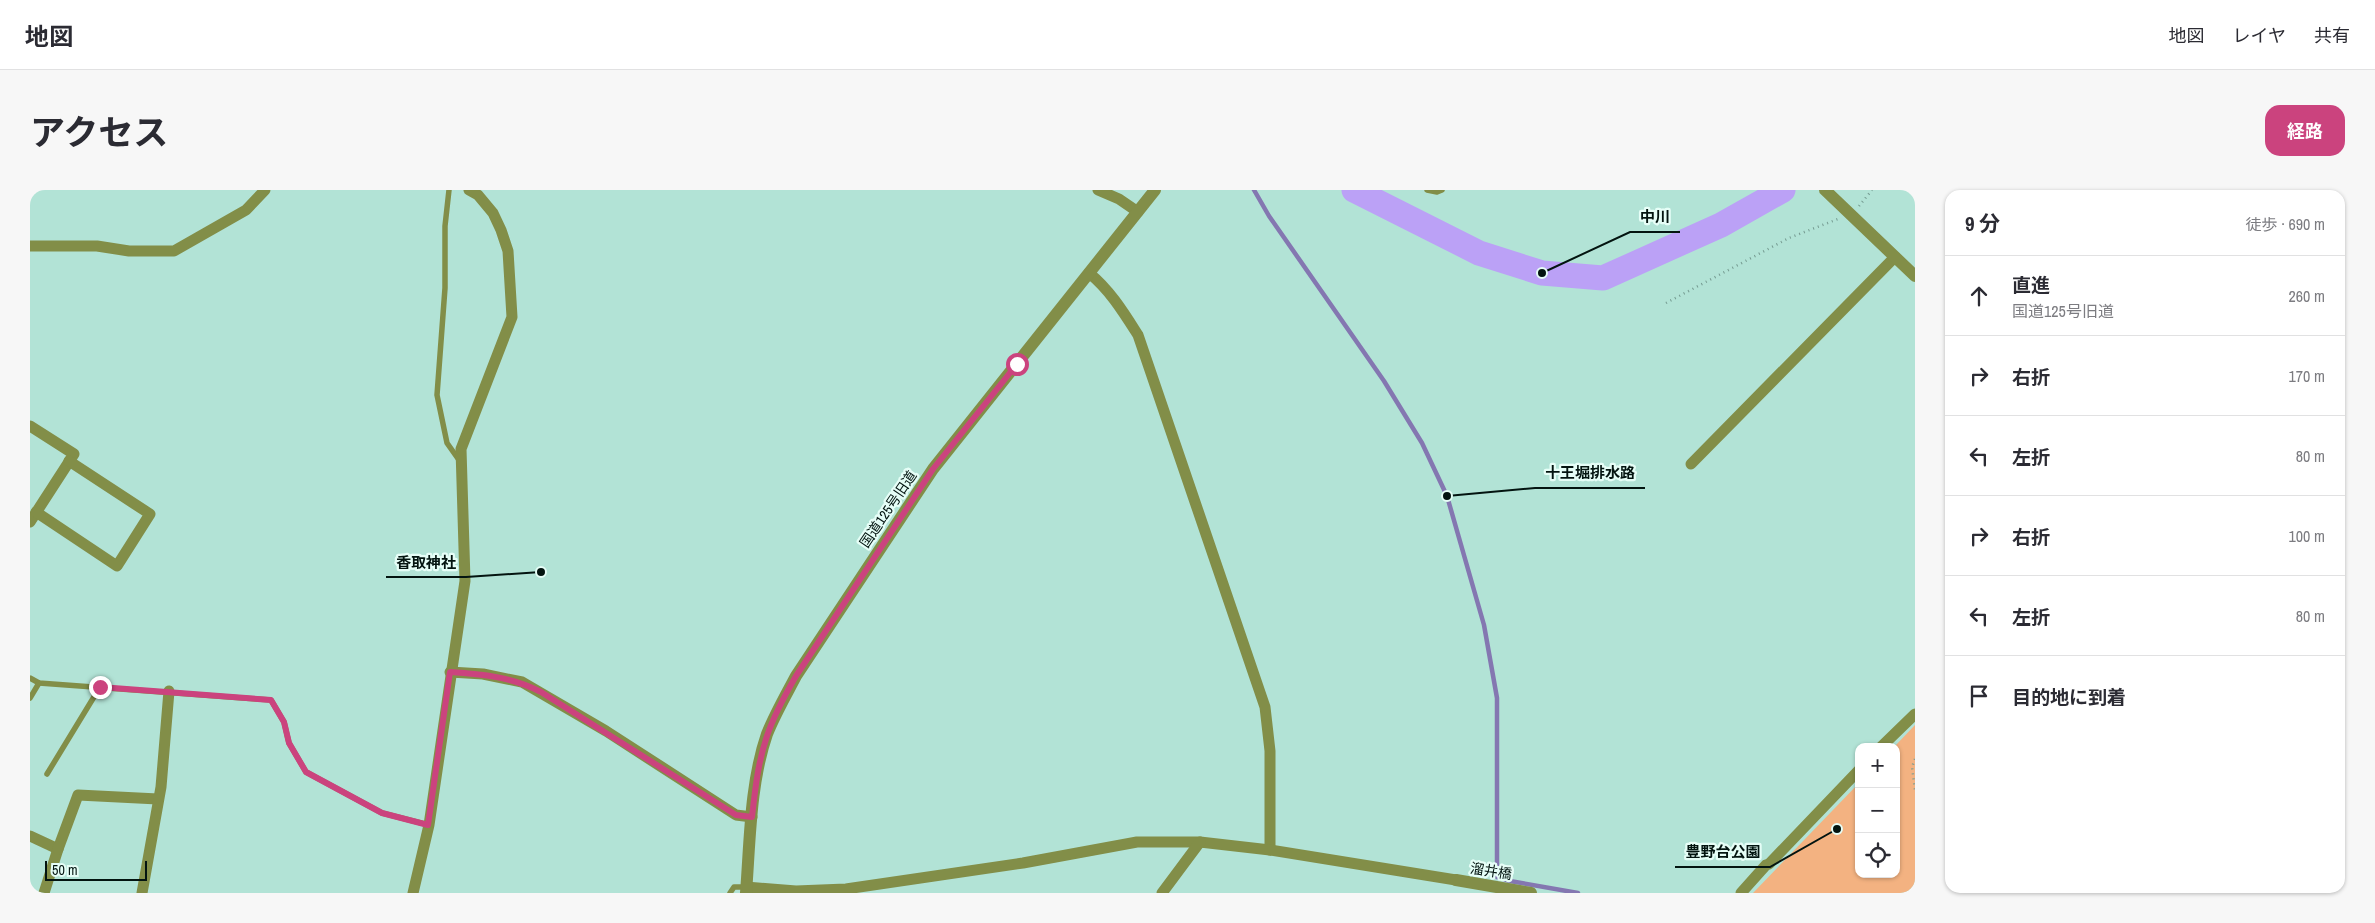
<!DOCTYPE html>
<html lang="ja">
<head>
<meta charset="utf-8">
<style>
  :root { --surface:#fff; --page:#f7f7f7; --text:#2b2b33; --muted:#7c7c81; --line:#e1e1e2; --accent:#cb437e }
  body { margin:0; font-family:"Archivo Narrow","Noto Sans JP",sans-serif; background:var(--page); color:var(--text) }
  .controls { position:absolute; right:15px; bottom:15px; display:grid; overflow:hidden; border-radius:10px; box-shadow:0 1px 4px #0004 }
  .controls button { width:45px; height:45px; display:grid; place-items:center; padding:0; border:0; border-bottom:1px solid var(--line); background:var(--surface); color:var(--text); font:25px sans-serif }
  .scale { position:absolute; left:15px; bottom:12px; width:102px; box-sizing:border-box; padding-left:5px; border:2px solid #031410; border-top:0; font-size:14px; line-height:18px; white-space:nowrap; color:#031410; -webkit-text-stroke:4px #e6fef7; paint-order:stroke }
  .stop { position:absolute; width:15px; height:15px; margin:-11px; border:4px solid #cb437e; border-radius:50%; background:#fff }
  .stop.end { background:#cb437e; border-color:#fff; box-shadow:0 1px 5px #0008 }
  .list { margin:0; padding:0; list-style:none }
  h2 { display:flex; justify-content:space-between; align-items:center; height:65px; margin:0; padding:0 20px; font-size:21px }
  h2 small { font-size:16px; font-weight:400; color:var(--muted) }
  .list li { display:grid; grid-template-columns:32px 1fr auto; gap:15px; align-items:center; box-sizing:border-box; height:80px; padding:0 20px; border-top:1px solid var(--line) }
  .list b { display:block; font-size:19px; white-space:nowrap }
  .list p { margin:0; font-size:16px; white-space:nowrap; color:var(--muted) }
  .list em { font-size:16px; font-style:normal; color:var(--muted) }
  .icon { flex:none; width:28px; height:28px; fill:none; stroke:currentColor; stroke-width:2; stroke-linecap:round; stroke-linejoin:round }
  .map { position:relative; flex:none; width:1885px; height:703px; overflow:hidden; border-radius:15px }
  header { display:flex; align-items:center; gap:30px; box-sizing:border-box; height:70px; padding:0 25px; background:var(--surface); border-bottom:1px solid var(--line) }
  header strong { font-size:24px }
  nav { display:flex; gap:28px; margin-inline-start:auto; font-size:18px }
  .intro { display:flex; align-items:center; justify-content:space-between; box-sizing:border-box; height:120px; padding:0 30px }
  h1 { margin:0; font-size:35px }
  .button { padding:12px 22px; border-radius:15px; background:var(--accent); color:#fff; font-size:18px; font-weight:700 }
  main { display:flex; gap:30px; padding:0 30px }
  aside { flex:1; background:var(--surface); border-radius:15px; box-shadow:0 1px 4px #0004 }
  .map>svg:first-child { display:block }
  .green { fill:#f3b281 }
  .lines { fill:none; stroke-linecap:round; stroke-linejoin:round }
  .stream { stroke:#8477b1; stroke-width:4.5 }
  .river { stroke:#bba1f6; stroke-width:25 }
  .path { stroke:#759b91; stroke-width:2.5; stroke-dasharray:1 4; stroke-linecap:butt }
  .service { stroke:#828e48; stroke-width:5.5 }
  .minor { stroke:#828e48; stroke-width:11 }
  .tertiary { stroke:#828e48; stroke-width:12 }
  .route { stroke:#cb437e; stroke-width:6 }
  .labels { text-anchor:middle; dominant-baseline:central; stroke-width:4.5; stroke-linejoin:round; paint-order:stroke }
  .street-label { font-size:14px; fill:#031410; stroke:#e6fef7 }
  .leader { fill:none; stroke:#031410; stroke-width:2 }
  .callout-dot { fill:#031410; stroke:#e6fef7; stroke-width:2 }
  .callout-label { font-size:15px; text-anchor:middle; font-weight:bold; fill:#031410; stroke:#e6fef7; stroke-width:4.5; stroke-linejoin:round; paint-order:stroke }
</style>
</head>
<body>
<header>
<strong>地図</strong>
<nav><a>地図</a><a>レイヤ</a><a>共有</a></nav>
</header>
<div class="intro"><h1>アクセス</h1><a class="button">経路</a></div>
<main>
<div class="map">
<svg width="1885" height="703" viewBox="0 0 1885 703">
  <rect width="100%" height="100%" fill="#b2e3d6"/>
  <path class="green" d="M1885,535V703H1723L1829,593V684H1866V557H1864Z"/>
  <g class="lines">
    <path class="stream" d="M1224,0L1239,26L1354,191L1392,253L1417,306L1454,435L1467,508V687L1480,691L1548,703"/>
    <path class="river" d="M1324,0L1449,63L1512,83L1573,88L1691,35L1753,0"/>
    <g class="path">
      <path d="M1829,16L1842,0"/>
      <path d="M1636,113L1759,48L1808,29"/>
      <path d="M1885,569L1882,577L1885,600"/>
    </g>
    <g class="service">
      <path d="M419,0L415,36V98L407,205L417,253L429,270"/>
      <path d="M1397,0L1407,2L1412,0"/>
      <path d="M0,488L9,493L241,510L254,532L259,553L276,582L352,623L399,635"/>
      <path d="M0,508L9,493"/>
      <path d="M17,584L70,497"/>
      <path d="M700,703L704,697H716"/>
    </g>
    <g class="minor">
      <path d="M1068,0L1089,9L1108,22"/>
      <path d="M0,56H67L99,61H144L216,20L235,0"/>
      <path d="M1059,83C1080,100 1094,123 1108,145L1235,517L1240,561V660"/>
      <path d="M0,236L44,264L0,332"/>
      <path d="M1661,274L1865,67"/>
      <path d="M6,322L87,376L120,324L39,271"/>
      <path d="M420,482L453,484L492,492L576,541L706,625L722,627"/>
      <path d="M1851,557L1885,524"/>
      <path d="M0,646L28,659L14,703"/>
      <path d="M28,659L48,605L128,609"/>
      <path d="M716,697L766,701L816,699L993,673L1107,652H1170L1240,660L1426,690"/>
      <path d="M112,703L131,597L139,501"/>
      <path d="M383,703L399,635L435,391L431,259L482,127L478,61L471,40L463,23L448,5L439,0"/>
      <path d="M1132,703L1170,652"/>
      <path d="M1711,703L1736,675L1739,674L1829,580"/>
    </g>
    <g class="tertiary">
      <path d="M1795,0L1885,86"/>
      <path d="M1426,690L1501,703"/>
      <path d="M716,703C720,651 720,593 737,544C745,524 756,505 766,486L903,279L1125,0"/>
    </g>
  </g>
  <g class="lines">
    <path class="route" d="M70,497L241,510L254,532L259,553L276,582L352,623L398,635L420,482C452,484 482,487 511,502L706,625L722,627C725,600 728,572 737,546C744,525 755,505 766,486L903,279L987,174"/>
  </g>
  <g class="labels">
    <g class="street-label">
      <text transform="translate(858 319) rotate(-56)">国道125号旧道</text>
      <text transform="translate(1461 681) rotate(9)">溜井橋</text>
    </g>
  </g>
  <path class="leader" d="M1512 83L1600 42H1650M1417 306L1505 298H1615M511 382L436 387H356M1807 639L1740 677H1645"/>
  <g class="callout-dot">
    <circle cx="1512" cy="83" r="5"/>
    <circle cx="1417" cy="306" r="5"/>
    <circle cx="511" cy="382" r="5"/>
    <circle cx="1807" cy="639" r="5"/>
  </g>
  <g class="callout-label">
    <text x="1625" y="32">中川</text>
    <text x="1560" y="288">十王堀排水路</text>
    <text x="396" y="378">香取神社</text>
    <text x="1693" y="667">豊野台公園</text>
  </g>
</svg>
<div class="controls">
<button>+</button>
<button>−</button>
<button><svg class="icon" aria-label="locate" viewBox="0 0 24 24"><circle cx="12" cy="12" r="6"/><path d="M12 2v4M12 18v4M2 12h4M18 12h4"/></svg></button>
</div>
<div class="scale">50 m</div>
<div class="stop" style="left:987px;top:174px"></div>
<div class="stop end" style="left:70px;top:497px"></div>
</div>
<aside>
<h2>9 分<small>徒歩 · 690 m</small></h2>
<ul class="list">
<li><svg class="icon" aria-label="ahead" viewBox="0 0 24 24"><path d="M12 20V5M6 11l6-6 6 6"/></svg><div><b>直進</b><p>国道125号旧道</p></div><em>260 m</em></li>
<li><svg class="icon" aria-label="right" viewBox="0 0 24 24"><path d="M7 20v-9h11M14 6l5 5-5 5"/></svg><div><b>右折</b></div><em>170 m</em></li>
<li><svg class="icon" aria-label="left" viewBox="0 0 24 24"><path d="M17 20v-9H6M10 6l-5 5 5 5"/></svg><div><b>左折</b></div><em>80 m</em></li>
<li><svg class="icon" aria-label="right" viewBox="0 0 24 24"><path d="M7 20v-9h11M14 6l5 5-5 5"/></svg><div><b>右折</b></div><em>100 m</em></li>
<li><svg class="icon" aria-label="left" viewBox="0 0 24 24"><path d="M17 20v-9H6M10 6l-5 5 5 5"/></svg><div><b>左折</b></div><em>80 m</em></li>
<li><svg class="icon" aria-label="arrive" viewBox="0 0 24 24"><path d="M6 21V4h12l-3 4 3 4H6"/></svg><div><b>目的地に到着</b></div></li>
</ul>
</aside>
</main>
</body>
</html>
